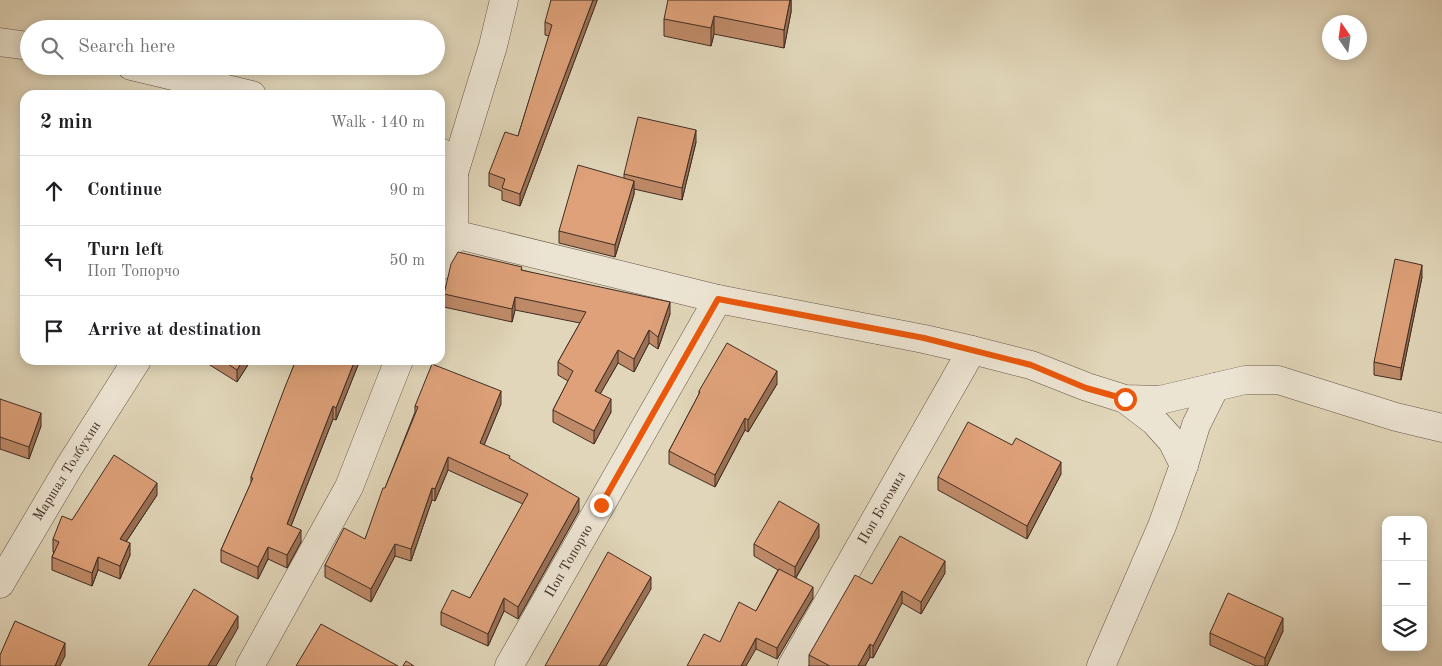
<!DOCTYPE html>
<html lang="en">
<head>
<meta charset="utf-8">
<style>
  :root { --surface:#fff; --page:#f2f2f2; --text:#202124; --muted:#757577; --line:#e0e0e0 }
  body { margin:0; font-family:"Old Standard TT",serif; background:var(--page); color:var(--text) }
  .controls { position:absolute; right:15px; bottom:15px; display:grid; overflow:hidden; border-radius:10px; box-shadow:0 2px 12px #0003 }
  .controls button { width:45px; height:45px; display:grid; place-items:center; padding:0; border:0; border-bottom:1px solid var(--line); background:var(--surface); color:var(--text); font:25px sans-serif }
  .compass { position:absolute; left:1322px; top:15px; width:45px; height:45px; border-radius:50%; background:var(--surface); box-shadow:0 2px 12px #0003; rotate:347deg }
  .stop { position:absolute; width:15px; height:15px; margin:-11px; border:4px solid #ea580c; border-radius:50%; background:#fff }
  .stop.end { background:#ea580c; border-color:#fff; box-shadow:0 1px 5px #0008 }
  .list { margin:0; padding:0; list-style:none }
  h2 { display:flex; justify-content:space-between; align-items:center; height:65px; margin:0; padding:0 20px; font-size:21px }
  h2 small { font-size:16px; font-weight:400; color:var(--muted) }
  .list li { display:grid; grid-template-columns:32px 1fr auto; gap:15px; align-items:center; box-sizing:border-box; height:70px; padding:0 20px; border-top:1px solid var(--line) }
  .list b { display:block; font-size:19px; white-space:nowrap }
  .list p { margin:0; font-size:16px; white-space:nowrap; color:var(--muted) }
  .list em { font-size:16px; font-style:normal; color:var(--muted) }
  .icon { flex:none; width:28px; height:28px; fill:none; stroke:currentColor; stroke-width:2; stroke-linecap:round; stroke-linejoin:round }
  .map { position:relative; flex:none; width:1442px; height:666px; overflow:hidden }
  .search { position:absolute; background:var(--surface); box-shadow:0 2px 12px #0003; left:20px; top:20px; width:425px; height:55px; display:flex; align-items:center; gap:12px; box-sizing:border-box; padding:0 18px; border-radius:28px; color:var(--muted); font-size:19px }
  .panel { position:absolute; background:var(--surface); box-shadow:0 2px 12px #0003; left:20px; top:90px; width:425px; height:275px; border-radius:15px }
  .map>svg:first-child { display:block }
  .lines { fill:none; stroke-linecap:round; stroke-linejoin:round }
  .minor-casing { stroke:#685749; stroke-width:29 }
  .minor { stroke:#ece4d2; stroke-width:28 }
  .wall { fill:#bf8a68; stroke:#402d24 }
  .shaded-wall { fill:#9b7155; stroke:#402d24 }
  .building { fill:#dea179; stroke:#402d24 }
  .route { stroke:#ea580c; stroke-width:6 }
  .labels { text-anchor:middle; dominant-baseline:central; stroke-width:4.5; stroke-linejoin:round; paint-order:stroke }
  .street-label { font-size:14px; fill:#402d24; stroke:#ece4d2 }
</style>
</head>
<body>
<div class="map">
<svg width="1442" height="666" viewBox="0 0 1442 666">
  <rect width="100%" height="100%" fill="#e1d6b9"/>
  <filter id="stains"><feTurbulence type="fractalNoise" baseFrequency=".004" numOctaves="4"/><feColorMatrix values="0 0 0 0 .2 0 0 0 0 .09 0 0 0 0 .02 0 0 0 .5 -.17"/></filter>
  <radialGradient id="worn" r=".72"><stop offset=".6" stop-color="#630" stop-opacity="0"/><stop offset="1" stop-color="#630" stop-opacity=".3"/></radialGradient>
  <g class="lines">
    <g class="minor-casing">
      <g id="minor">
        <path d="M0,42L29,46"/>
        <path d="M131,66L252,95"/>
        <path d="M440,152L445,157L454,173V234"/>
        <path d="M454,173L493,46L504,0"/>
        <path d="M440,266L454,234L718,299L924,339L972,350L1031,365L1087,387L1125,399L1160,400L1245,380H1278L1396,417L1442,428"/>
        <path d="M1125,399L1154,421L1172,441L1184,465"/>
        <path d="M0,584L69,467L137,360"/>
        <path d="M250,666L349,487L399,360"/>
        <path d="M509,666L718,299"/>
        <path d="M792,666L972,350"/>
        <path d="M1101,666L1162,526L1184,465L1196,425L1215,387"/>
      </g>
    </g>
    <use href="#minor" class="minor"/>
  </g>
  <g class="wall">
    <path d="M597,0L520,206L502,200V191L489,186V173L518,136L549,36L545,35V22Z"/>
    <path d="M791,0V12L784,48L714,34L711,46L664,36V19Z"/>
    <path d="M696,142L682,200L634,189V194L615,257L559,243V231L624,179V174Z"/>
    <path d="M522,270L670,314L658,349L649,343L634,372L618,363L600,394L611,412L594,444L553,422V410L568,381L558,375V362L580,323L515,310L512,322L444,307V294Z"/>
    <path d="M1422,277L1401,380L1374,375V362Z"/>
    <path d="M202,360H251L237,382Z"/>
    <path d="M296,360H360L336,420L333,419L291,526L301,542L287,568L268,559L258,579L221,562V550L251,483V477Z"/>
    <path d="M777,384L748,432L745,430L715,487L669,464V451L699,394V391Z"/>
    <path d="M0,399L41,426L29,459L0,449Z"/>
    <path d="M501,404L484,445L510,459L579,511L518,619L504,611L488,646L441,625V612L470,598L523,504L448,470L435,501L432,500L411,561L395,556L371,602L325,577V565L365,539L415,412V406Z"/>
    <path d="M1061,474L1027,539L938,490V477Z"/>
    <path d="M157,495L126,542L130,555L120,579L98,570L92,586L52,570V557L54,552H53V539L72,520Z"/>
    <path d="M819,537L796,578L813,598L777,659L756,649L720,642L756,611L778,570L754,556V544Z"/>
    <path d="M945,573L921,614L902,603L873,658L870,657L865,666H809V655L872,584Z"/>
    <path d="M1283,631L1267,666H1256L1210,645V633Z"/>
  </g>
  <g class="shaded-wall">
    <path d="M593,0H597V1L520,206V194Z"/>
    <path d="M790,0H791V12L784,48V30Z"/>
    <path d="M714,16V34L711,46V28Z"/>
    <path d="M696,130V142L682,200V188Z"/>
    <path d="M634,181V194L615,257V245Z"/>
    <path d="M1422,265V277L1401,380V368Z"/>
    <path d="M515,297V310L512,322V309Z"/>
    <path d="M670,302V314L658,349V337Z"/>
    <path d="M649,330V343L634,372V359Z"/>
    <path d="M618,350V363L595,403V391Z"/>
    <path d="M243,360H251L237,382V370Z"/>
    <path d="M355,360H360L336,420V408Z"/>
    <path d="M777,371V384L748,432V420Z"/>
    <path d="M501,391V404L480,455V443Z"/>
    <path d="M611,399V412L594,444V431Z"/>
    <path d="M333,406V419L287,536V524Z"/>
    <path d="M41,413V426L29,459V447Z"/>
    <path d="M745,418V430L715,487V475Z"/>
    <path d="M448,457V470L435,501V489Z"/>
    <path d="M1061,462V474L1027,539V526Z"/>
    <path d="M157,483V495L120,551V539Z"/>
    <path d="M432,488V500L411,561V549Z"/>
    <path d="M579,498V511L518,619V607Z"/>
    <path d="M819,524V537L795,579V567Z"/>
    <path d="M301,530V542L287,568V555Z"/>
    <path d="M130,543V555L120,579V566Z"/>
    <path d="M395,544V556L371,602V589Z"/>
    <path d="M268,547V559L258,579V567Z"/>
    <path d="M98,557V570L92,586V573Z"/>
    <path d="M945,561V573L921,614V602Z"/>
    <path d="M651,577V589L606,666H599Z"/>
    <path d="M813,587V598L777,659V648Z"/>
    <path d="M902,591V603L873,658V646Z"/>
    <path d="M504,598V611L488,646V634Z"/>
    <path d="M238,616V628L216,666H208Z"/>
    <path d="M1283,618V631L1267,666H1265V658Z"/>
    <path d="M756,638V649L746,666H741Z"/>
    <path d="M65,643V656L60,666H55Z"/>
    <path d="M870,644V657L865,666H858Z"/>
  </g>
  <g class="building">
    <path d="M551,0H593L520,194L502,188L505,179L489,173L505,132L518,136L552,25L545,22Z"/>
    <path d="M668,0H790L784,30L714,16L711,28L664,19Z"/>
    <path d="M638,117L696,130L682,188L624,174Z"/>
    <path d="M578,165L634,181L615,245L559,231Z"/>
    <path d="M458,252L522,267L521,270L670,302L658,337L649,330L634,359L618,350L595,391L611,399L594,431L553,410L573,371L558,362L586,312L515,297L512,309L444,294L451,264Z"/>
    <path d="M1395,259L1422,265L1401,368L1374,362Z"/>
    <path d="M727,343L777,371L748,420L745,418L715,475L669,451L700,392L699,391Z"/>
    <path d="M222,360H243L237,370Z"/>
    <path d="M296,360H355L336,408L333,406L287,524L301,530L287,555L268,547L258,567L221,550L253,478L251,477L285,387Z"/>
    <path d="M432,364L501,391L480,443L510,456L509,458L579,498L518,607L504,598L488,634L441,612L452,590L470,598L528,494L448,457L435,489L432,488L411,549L395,544L371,589L325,565L344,528L365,539L383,488H385L418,407L415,406Z"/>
    <path d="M0,399L41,413L29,447L0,437Z"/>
    <path d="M968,422L1012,445L1016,438L1061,462L1027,526L938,477Z"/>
    <path d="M114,455L157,483L120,539L130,543L120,566L98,557L92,573L52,557L59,542L53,539L62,516L72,520Z"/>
    <path d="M779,501L819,524L795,567L754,544Z"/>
    <path d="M900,536L945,561L921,602L902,591L873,646L870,644L858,666H830L809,655L855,575L872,584Z"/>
    <path d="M608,552L651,577L599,666H545Z"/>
    <path d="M779,569L813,587L777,648L756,638L741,666H687L704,634L720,642L739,602L756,611Z"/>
    <path d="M194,589L238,616L208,666H148Z"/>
    <path d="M1228,593L1283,618L1265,658L1210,633Z"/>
    <path d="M15,621L65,643L55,666H0V655Z"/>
    <path d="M321,624L398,666H296Z"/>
    <path d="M406,661L414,666H403Z"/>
  </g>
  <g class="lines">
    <path class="route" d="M601,505L718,299L924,338L1031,365L1086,388L1125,399"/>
  </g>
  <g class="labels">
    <g class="street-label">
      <text transform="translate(67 471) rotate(-58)">Маршал Толбухин</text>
      <text transform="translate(882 508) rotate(-60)">Поп Богомил</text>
      <text transform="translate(569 561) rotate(-60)">Поп Топорчо</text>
    </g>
  </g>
  <rect width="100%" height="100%" filter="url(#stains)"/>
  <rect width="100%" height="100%" fill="url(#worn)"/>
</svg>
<div class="controls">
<button>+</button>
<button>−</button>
<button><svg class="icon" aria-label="layers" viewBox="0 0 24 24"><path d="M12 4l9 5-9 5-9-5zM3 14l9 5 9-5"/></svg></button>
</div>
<svg class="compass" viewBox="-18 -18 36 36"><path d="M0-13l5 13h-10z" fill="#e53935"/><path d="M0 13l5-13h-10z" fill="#757577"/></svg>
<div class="stop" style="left:1125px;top:399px"></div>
<div class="stop end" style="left:601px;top:505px"></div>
<div class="search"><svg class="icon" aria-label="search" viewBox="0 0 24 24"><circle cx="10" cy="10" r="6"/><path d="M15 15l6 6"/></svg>Search here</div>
<section class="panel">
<h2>2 min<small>Walk · 140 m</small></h2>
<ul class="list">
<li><svg class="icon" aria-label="ahead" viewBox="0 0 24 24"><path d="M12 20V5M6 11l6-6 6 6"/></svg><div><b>Continue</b></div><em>90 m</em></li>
<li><svg class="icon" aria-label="left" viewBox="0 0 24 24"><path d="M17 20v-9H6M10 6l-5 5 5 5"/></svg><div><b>Turn left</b><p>Поп Топорчо</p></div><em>50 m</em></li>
<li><svg class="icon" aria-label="arrive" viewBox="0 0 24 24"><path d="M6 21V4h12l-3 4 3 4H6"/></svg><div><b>Arrive at destination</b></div></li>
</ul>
</section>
</div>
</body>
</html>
